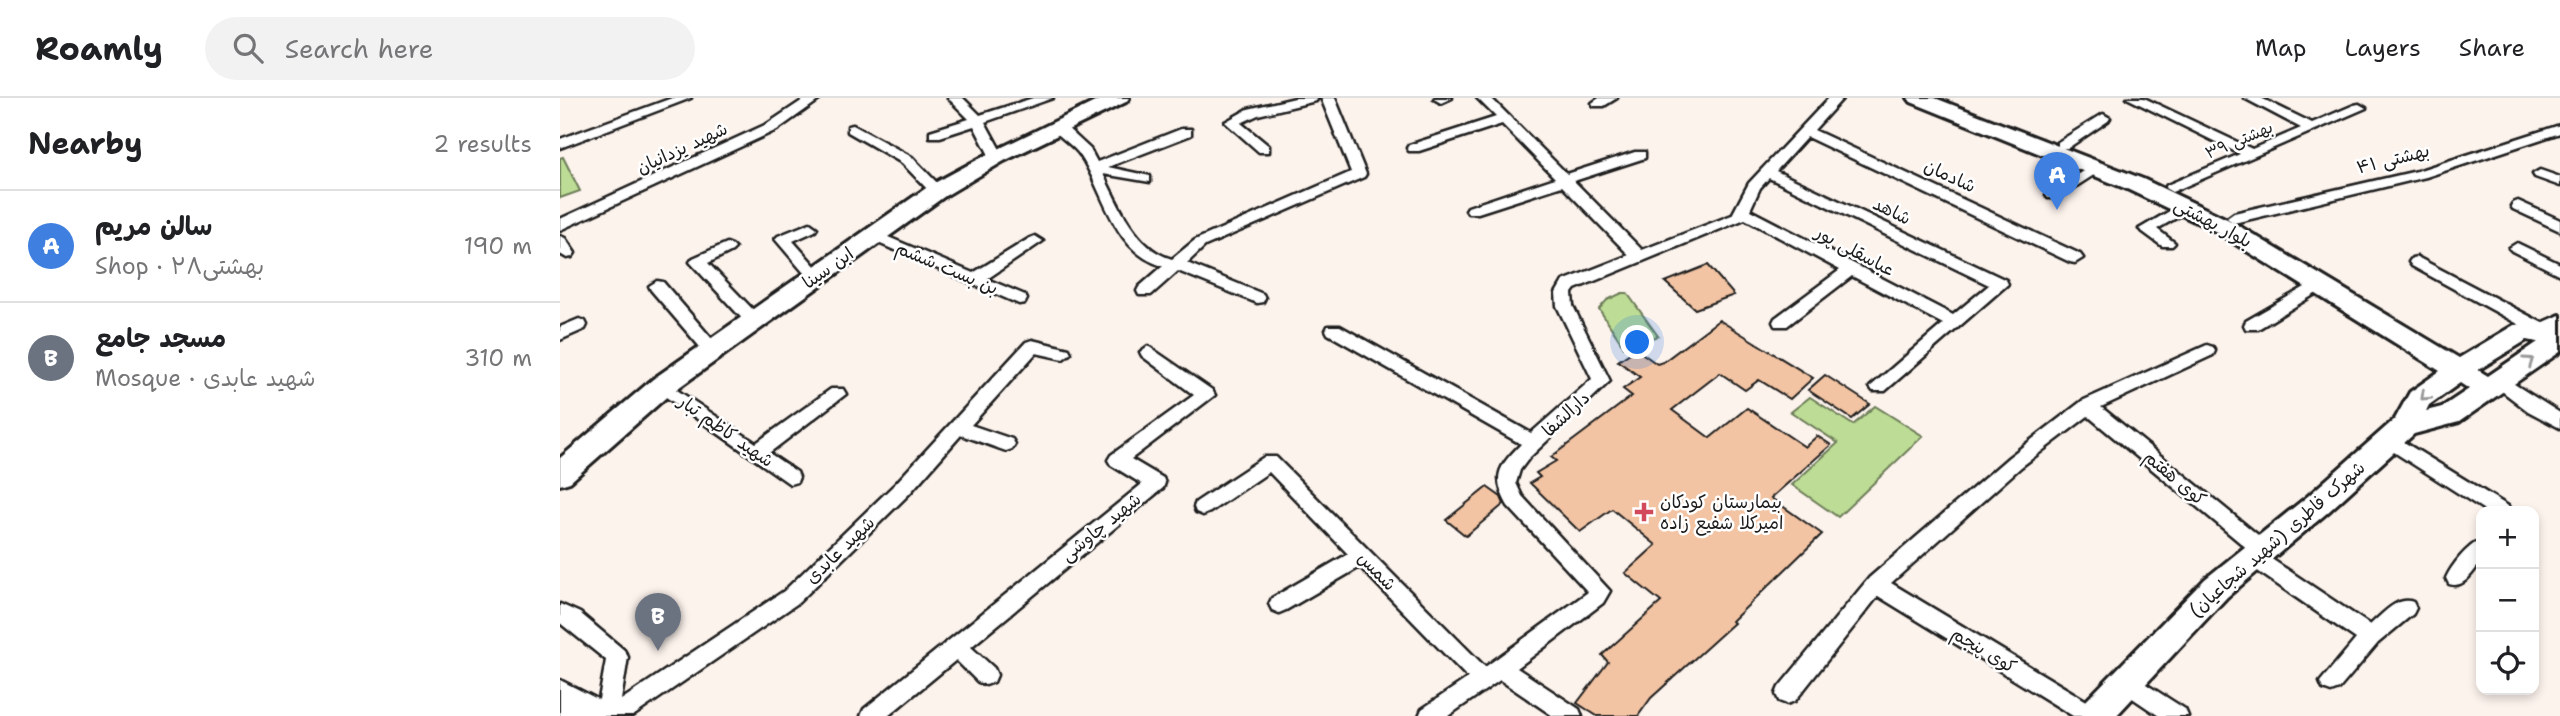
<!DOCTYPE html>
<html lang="en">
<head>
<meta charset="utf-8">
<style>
  :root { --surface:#fff; --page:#f2f2f2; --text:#202124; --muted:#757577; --line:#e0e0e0; --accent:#7c3aed }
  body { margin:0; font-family:"Shantell Sans","Playpen Sans Arabic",sans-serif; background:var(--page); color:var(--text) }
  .controls { position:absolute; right:21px; bottom:21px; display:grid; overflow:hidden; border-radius:14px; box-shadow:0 4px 10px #0003 }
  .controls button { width:63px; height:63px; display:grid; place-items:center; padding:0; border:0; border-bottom:2px solid var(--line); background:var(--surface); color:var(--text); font:35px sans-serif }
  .you { position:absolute; left:1078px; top:245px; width:24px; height:24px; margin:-18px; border:5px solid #fff; border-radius:50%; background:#1a73e8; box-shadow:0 0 0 10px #1a73e833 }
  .badge { display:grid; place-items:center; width:46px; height:46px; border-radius:50%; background:var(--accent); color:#fff; font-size:23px; font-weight:700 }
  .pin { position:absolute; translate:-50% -58px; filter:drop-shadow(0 2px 4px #0008) }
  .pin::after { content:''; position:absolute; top:37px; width:24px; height:21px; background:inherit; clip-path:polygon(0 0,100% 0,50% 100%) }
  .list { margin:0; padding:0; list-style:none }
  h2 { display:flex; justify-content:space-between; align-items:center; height:91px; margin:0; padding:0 28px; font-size:30px }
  h2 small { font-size:23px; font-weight:400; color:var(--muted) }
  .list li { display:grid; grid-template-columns:46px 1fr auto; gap:21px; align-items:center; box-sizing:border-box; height:112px; padding:0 28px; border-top:2px solid var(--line) }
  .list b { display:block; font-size:26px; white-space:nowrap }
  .list p { margin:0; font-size:23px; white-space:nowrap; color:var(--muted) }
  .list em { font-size:23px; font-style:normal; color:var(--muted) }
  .icon { flex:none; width:38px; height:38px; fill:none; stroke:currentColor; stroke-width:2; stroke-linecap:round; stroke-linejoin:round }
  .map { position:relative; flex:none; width:2000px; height:618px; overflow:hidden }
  header { display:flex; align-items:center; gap:42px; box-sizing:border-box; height:98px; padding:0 35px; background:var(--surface); border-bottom:2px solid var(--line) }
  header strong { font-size:33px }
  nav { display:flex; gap:38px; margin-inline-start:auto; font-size:24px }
  .search { width:490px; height:63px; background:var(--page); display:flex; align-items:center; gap:18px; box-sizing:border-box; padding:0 24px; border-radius:38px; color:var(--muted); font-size:26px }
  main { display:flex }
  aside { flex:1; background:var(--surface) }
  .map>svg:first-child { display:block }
  .green { fill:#bddc95; stroke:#6c7c58; stroke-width:2 }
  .building { fill:#f3c4a3; stroke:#1c1c1c; stroke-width:2 }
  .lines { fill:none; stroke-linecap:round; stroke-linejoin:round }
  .minor-casing { stroke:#1c1c1c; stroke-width:5 }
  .secondary-casing { stroke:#1c1c1c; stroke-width:6 }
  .primary-casing { stroke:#1c1c1c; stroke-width:5 }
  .minor { fill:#fff; fill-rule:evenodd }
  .secondary { fill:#fff; fill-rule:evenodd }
  .primary { fill:#fff; fill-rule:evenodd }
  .oneway { stroke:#999 }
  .poi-dot { fill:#d1495b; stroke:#fff; stroke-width:2.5 }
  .labels { text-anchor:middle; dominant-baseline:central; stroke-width:5; stroke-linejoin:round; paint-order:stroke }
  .far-street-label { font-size:16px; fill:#1c1c1c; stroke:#fff }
  .street-label { font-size:18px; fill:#1c1c1c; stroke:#fff }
  .poi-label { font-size:18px; fill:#1c1c1c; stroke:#fff; text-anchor:start }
</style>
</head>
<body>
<header>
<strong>Roamly</strong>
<div class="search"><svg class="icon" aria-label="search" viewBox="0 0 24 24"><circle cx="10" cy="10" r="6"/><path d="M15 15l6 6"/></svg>Search here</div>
<nav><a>Map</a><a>Layers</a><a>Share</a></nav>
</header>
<main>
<aside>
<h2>Nearby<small>2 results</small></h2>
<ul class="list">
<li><span class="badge" style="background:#3f7fe0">A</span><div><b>سالن مریم</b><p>Shop · بهشتی۲۸</p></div><em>190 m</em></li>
<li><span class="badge" style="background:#6b7280">B</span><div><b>مسجد جامع</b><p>Mosque · شهید عابدی</p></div><em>310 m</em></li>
</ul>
</aside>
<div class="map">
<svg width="2000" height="618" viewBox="0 0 2000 618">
  <rect width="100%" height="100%" fill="#fdf3ed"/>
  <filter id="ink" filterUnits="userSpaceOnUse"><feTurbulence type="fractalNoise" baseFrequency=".0143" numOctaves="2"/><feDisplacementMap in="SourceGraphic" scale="14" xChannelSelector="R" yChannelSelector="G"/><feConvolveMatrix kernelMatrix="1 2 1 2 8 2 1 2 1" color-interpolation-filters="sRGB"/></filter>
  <g filter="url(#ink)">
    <g class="green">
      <path d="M3,59L20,93L0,100V60Z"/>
      <path d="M1062,195H1067L1098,238L1064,249L1039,211L1047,202Z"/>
      <path d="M1250,299L1293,327L1315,308L1363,338L1278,419L1232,387L1278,345L1231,314Z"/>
    </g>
    <g class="building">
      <path d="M1148,167L1174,197L1135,211L1105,184Z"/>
      <path d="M1159,222L1253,280L1230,301L1199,282L1185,292L1160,275L1112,312L1150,340L1187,310L1245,349L1257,338L1271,347L1211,400L1262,436L1172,523L1174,525L1091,600L1078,618H1037L1017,605L1048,564L1042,557L1101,504L1065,475L1096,447L1052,411L1020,434L970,385L980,379L976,375L996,363L991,359L1072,298L1063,291L1080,279L1058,263L1076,251L1097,266L1103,264Z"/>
      <path d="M1265,277L1310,306L1292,321L1248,292Z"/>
      <path d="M927,389L941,399L944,406L906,438L886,422Z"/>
    </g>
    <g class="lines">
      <g class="minor-casing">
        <g id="minor">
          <path d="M112,0H131L0,50V41Z"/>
          <path d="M246,0H262L217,32L0,132V121L207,26Z"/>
          <path d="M388,0H403L420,17L473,0H493L425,24L444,59L437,63L430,59L414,28L380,39H370V33L409,21Z"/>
          <path d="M735,0H758L756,3L698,17L681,25L709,48V54H699L665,24L688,11Z"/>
          <path d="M761,0H775L806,76L804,79L645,148L627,165L703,196L705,200L703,204L697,205L618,173L591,197H579L577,193L579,189L603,168C553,154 545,95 520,57C513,47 500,40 492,30L499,26L504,27L530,51L537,64L621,31H631V37L548,69L590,78V84L543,76C559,108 576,151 612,161L635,142L791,74Z"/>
          <path d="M892,0L881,5L874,1L875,0Z"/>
          <path d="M917,0H931L1007,76L1075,54H1085V60L1014,83L1082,152L1172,117L1189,85L1269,0H1283L1254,32L1520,156L1523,160L1515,165L1510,164L1247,39L1216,73L1446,182L1448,186L1325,293H1313L1310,289L1383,226L1292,178L1227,228H1215L1213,224L1215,220L1280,172L1185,121L1015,191L1012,195L1013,208L1050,283L969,360L960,372L956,385L962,398L1050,493L1043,505L957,570L1019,611L1022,618H993L940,582L888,618H859L862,611L908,580L800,469L726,512L719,515L712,512L709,506L712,500L788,456L709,374L650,414L643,417L636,414L634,409L636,404L704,359H716L925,569L1028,494L948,408C932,379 938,369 961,346L768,236L766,232L768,228H780L971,335L1032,281L997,208L996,195L1003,183L1069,157L1002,88L918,115H908L906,112L908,109L995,80L942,26L859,53H849L847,50L849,47L936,19ZM1209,80L1429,187L1393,217L1190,112L1200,90Z"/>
          <path d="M1039,0H1057L1044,8H1034L1032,5Z"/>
          <path d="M1567,0H1584L1692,51L1741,30L1684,0H1701L1752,25L1794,7L1799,6L1806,10L1612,94L1605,90L1607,87L1680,56Z"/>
          <path d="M1543,16L1550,20L1548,23L1508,50H1498V44Z"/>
          <path d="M293,27L352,59L382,90L384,93L382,96H372L342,65L288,34V28Z"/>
          <path d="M2000,27V35L1866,79L1674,125L1667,120L1674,115L1857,73Z"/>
          <path d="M1535,66L1540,67V73L1498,100H1488L1486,97L1488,94Z"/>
          <path d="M1980,72L2000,79V88L1975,79L1973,76Z"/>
          <path d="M1958,103L2000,122V133L1953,111L1951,108L1953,105Z"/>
          <path d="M1625,104L1630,106L1632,109L1630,112L1597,131L1615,145L1612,148H1602L1579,131Z"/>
          <path d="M250,125L257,130L255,133L233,143L264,178L256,183L250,182L215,141L218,138Z"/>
          <path d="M314,133L413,175L470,140L475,138L483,143L427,181L465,197L467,201L465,205L459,206L309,141L306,138L309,135Z"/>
          <path d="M0,138L5,140L15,155L12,159L7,160L0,156Z"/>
          <path d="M167,145L172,147L175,150L172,153L148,165L200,219L202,223L200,227H188L130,164L133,160Z"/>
          <path d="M1957,145L2000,166V177L1952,153L1949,150Z"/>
          <path d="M1857,159L1992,230L1994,234L1986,240L1980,238L1852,168L1849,164L1852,160Z"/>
          <path d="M1759,181L1765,182L1767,186L1765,190L1698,231H1686L1684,227L1686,223Z"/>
          <path d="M97,183L103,184L158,248L160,252L158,256H146L91,192L89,188Z"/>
          <path d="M19,221L25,223L27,227L25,231L0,242V229Z"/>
          <path d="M472,242L509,251L511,255L503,261L476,255L411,327L452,341L455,346L452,351L446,353L401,337L349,396L238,505L73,618H36L46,562L0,525V506L20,515L64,552L68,559L61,602L224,493L335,386L466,244Z"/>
          <path d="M1647,247L1653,249L1655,253L1653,257L1541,309L1709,446L1712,452L1707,458L1810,527C1822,517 1837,498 1853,504L1856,510L1853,516L1818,545L1779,591L1771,594L1763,591L1760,584L1796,541L1686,465L1683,459L1689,452L1528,318L1461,369L1331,485L1540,611L1543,618H1513L1318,498L1235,603L1227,606L1219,603L1216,596L1219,589L1309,480L1449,359L1522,303Z"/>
          <path d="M588,248L652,292L655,297L571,361L603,380L605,385L603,390L411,549L434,570L437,577L434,584L426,587L418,584L396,562L328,618H301L304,611L582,386L551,367L548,362L551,357L634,297L582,258L580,254Z"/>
          <path d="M1940,277L2000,315V330L1968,313L1934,287L1931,283Z"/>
          <path d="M102,282L196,345L271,291H283L286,296L209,355L237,374L239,379L237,384L230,386L96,292L93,288L96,284Z"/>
          <path d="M1829,335L1948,408L1950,413H1926L1823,347L1820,342L1823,337Z"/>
          <path d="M1921,442V464C1912,475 1904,491 1889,486L1886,480C1892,467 1908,447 1921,442Z"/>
          <path d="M1567,574L1625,611L1628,618H1599L1559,591L1556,584L1559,577Z"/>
        </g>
      </g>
      <g class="secondary-casing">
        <g id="secondary">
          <path d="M543,0H569L566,4L444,63L385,98L111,295L10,384L0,387V360L93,281L369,88L430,55Z"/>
          <path d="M1348,0H1375L1583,81L1669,122L1899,260L1954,227L1982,225L2000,217V254L1899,324L1854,336L1768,414L1667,499L1556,618H1518L1522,607L1645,481L1748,398L1835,321L1850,294L1880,273L1653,132L1567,91L1351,4ZM1967,242L1978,244L1928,278L1918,272ZM1900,285L1909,291L1882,309L1866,313L1869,307Z"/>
        </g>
      </g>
      <g class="primary-casing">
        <path id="primary" d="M0,582L47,606L53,618H0Z"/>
      </g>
      <use href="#minor" class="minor"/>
      <use href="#secondary" class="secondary"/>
      <use href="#primary" class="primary"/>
    </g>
    <defs><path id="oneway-chevron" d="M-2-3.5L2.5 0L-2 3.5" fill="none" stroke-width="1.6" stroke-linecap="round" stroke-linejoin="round" transform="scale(1.75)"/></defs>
    <g class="oneway">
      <use href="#oneway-chevron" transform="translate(1969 263) rotate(-35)"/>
      <use href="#oneway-chevron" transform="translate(1865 298) rotate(137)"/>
    </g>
  </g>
  <path class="poi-dot" d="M1080.5 403.5h7v7h7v7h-7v7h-7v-7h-7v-7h7z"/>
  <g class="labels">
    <g class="far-street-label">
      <text transform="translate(1679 42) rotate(-23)">بهشتی ۳۹</text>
    </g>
    <g class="street-label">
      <text transform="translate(122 50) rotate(-25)">شهید یزدانیان</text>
      <text transform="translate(1833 61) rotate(-14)">بهشتی ۴۱</text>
      <text transform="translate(1390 78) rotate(25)">شادمان</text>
      <text transform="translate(1332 113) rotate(26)">شاهد</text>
      <text transform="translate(1653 125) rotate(28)">بلوار بهشتی</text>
      <text transform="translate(1295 153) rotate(28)">عباسقلی پور</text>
      <text transform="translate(268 170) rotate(-35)">ابن سینا</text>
      <text transform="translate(387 170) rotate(23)">بن بست ششم</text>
      <text transform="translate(1006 316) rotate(-43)">دارالشفا</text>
      <text transform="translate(166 333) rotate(35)">شهید کاظم تبار</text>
      <text transform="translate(1615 380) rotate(40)">کوی هفتم</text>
      <text transform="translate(541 429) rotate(-39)">شهید چاوشی</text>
      <text transform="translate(1717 441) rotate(-41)">شهرک فاطری (شهید شجاعیان)</text>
      <text transform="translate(280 452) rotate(-44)">شهید عابدی</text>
      <text transform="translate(817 473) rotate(46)">شمس</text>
      <text transform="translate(1424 552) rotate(31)">کوی پنجم</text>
    </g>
    <g class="poi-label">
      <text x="1100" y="404">بیمارستان کودکان<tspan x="1100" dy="21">امیرکلا شفیع زاده</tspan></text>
    </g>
  </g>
</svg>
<div class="controls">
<button>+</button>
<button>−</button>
<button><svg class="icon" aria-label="locate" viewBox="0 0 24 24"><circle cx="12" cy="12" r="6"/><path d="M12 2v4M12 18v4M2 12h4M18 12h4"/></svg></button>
</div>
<div class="you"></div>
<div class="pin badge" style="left:1497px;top:112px;background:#3f7fe0">A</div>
<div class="pin badge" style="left:98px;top:553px;background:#6b7280">B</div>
</div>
</main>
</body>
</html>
